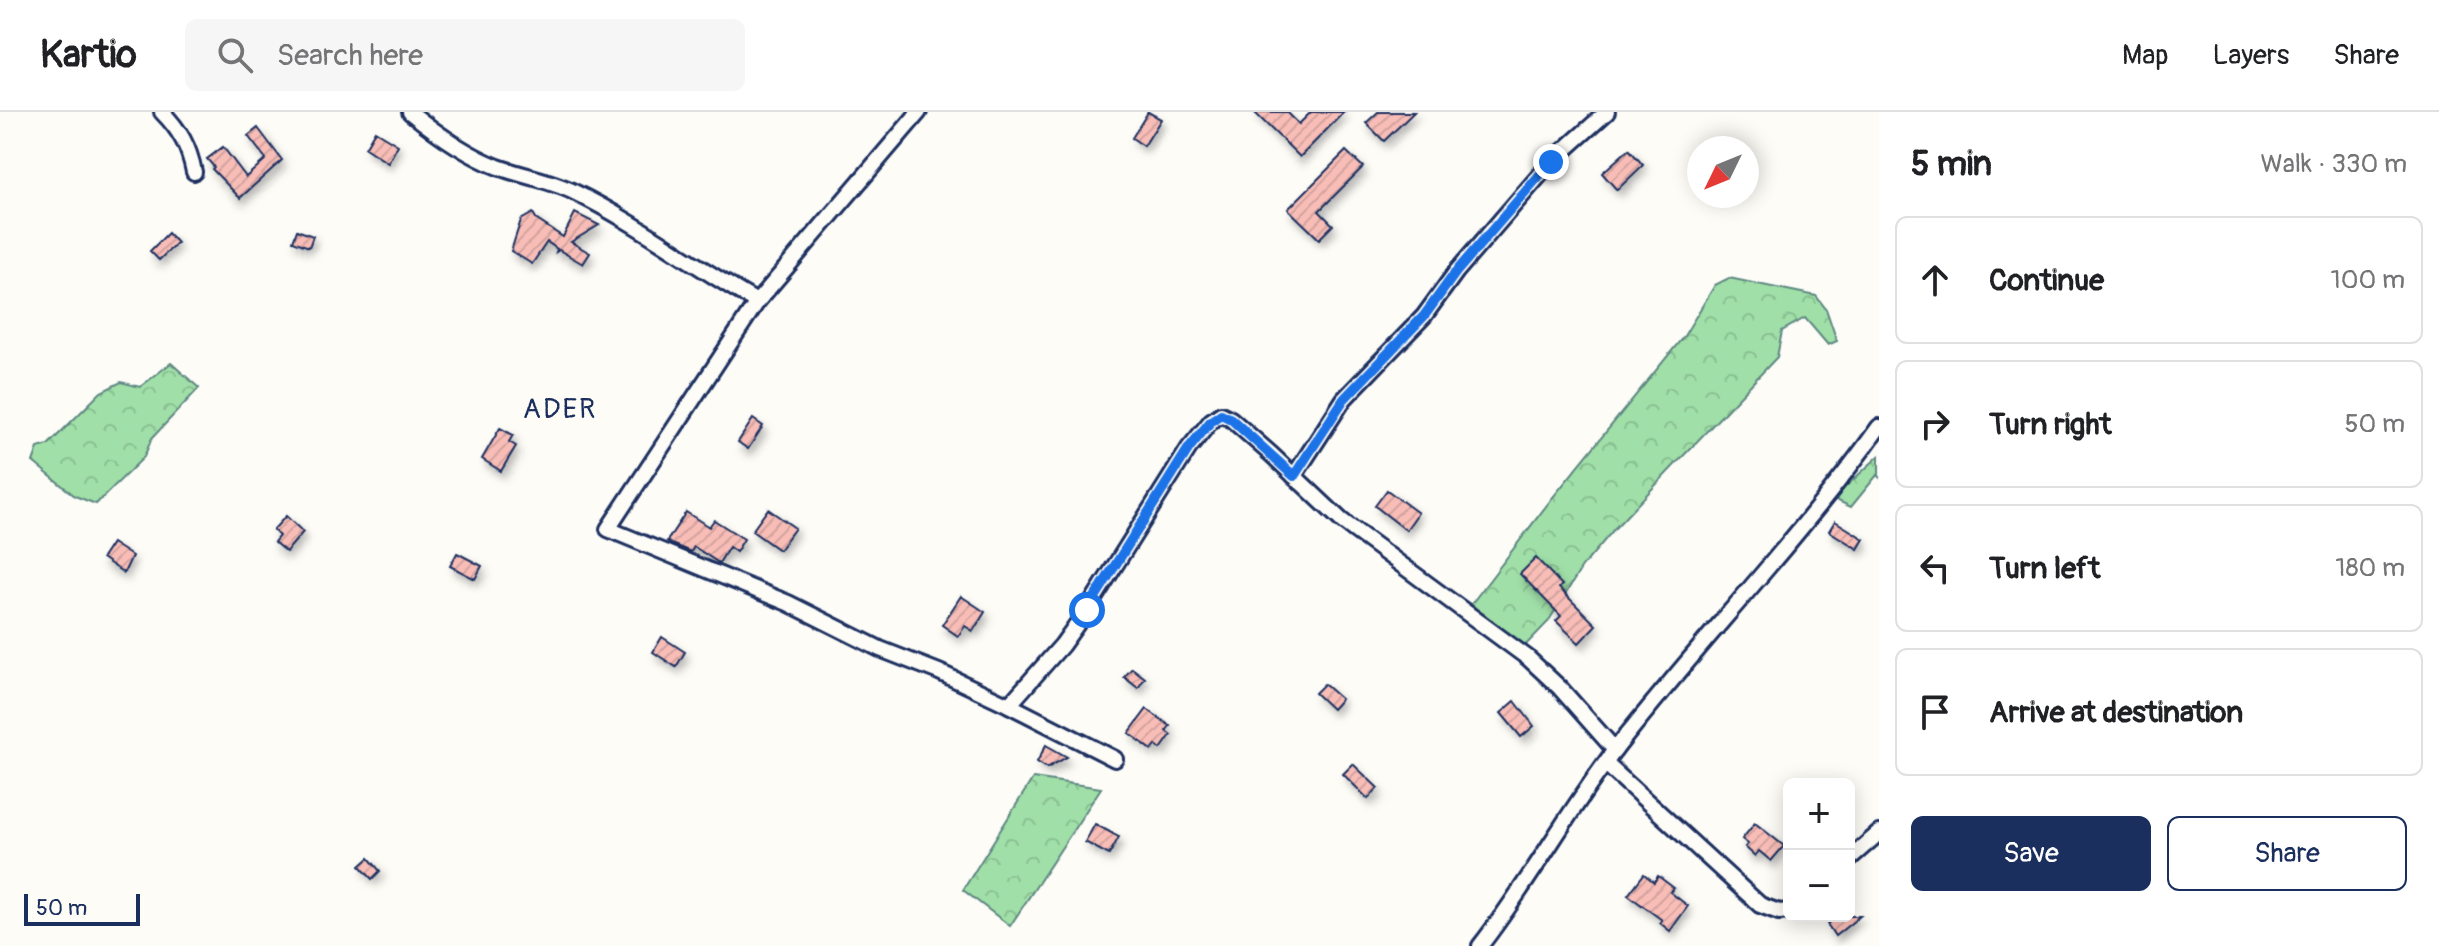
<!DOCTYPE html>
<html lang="en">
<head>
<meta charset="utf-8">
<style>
  :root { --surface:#fff; --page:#f6f6f6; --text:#202124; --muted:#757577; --line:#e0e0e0; --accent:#1b2f5e }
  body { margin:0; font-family:Pangolin,sans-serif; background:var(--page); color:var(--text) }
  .controls { position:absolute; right:24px; bottom:24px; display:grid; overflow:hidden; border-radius:12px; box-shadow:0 4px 20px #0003 }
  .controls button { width:72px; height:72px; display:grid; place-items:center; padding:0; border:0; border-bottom:2px solid var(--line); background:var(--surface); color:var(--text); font:40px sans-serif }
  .compass { position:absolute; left:1687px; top:24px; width:72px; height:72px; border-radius:50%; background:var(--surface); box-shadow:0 4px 20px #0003; rotate:227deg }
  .scale { position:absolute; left:24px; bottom:20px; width:116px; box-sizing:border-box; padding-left:8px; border:4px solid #1b2f5e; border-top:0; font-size:22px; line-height:28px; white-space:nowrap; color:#1b2f5e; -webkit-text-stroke:6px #fdfcf7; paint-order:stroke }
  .stop { position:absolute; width:24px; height:24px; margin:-18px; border:6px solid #1a73e8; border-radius:50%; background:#fff }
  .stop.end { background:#1a73e8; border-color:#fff; box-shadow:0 2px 8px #0008 }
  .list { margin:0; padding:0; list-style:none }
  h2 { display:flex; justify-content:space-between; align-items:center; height:104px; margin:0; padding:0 32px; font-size:34px }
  h2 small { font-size:26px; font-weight:400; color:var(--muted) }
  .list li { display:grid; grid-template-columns:52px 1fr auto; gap:24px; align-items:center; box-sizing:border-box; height:128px; margin:0 16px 16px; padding:0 16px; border:2px solid var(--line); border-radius:12px }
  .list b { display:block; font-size:30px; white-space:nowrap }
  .list em { font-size:26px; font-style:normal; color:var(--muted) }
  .actions { display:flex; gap:16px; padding:24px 32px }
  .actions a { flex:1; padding:18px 0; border:2px solid var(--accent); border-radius:12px; text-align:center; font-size:28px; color:var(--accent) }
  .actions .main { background:var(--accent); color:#fff }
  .icon { flex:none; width:44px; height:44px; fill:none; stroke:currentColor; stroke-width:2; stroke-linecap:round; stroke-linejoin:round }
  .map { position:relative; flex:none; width:1879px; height:834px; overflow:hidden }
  header { display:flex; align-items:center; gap:48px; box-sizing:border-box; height:112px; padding:0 40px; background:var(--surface); border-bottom:2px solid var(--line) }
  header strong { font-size:38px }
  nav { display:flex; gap:44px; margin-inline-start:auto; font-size:28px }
  .search { width:560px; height:72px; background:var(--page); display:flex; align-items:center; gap:20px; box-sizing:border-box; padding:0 28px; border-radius:12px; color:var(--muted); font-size:30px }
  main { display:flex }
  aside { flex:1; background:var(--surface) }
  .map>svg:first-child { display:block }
  .forest { fill:url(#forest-crowns); stroke:#5e8782; stroke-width:2 }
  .building { fill:url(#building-hatch); stroke:#1b2f5e; stroke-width:2; filter:url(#shadow) }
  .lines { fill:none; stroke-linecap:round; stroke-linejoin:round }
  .street-casing { stroke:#1b2f5e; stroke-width:20 }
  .street { stroke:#fdfcf7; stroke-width:14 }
  .route { stroke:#1a73e8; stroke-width:10 }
  .labels { text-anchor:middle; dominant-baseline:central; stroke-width:6; stroke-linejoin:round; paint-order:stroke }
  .quarter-label { font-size:28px; letter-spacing:2px; fill:#1b2f5e; stroke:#fdfcf7 }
</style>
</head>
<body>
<header>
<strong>Kartio</strong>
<div class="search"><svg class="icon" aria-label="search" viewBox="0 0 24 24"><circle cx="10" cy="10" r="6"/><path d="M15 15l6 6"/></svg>Search here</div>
<nav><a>Map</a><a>Layers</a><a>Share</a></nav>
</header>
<main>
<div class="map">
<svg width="1879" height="834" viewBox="0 0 1879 834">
  <defs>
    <pattern id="forest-crowns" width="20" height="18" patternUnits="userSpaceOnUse" patternTransform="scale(2)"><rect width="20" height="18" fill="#a0dfa7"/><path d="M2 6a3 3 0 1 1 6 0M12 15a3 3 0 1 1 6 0" fill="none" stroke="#89c092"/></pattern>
    <pattern id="building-hatch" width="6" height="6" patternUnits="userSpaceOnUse" patternTransform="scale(2)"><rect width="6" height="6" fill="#f8bdb6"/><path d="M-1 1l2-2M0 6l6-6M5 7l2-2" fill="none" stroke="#d4a39f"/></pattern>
    <filter id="shadow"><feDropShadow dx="3.5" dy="6" stdDeviation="4" flood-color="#0004"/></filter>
  </defs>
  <rect width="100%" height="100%" fill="#fdfcf7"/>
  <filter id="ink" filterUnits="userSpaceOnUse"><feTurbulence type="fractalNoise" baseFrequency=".0125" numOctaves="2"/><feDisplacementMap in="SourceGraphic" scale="16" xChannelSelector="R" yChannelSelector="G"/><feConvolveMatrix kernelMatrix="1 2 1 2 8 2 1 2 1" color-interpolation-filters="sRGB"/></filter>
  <g filter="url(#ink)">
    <g class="forest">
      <path d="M1729,166L1816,184L1826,197L1837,229L1828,233L1805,206L1782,219L1777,245L1615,416L1582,455L1548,510L1522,537L1469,495L1553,385L1684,224L1715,173Z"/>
      <path d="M171,251L199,276L152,326L144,345L96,392L75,384L33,350L38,336L48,333L101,280L121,270L140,275Z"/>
      <path d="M1879,344V365L1877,363L1851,395L1836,388L1842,378Z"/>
      <path d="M1033,666L1101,676L1010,814L963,778Z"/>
    </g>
    <g class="building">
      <path d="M1148,0L1161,7L1144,34L1132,26Z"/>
      <path d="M1254,0H1287L1299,12L1311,0H1344L1300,45Z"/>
      <path d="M1378,0H1414L1384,29L1366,11Z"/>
      <path d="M258,16L282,48L240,86L212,57L214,55L207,47L223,35L246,65L266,47L248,24Z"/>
      <path d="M375,19L398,33L388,51L365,36Z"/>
      <path d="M1629,37L1643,53L1617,78L1602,61Z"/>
      <path d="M1346,39L1363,55L1319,99L1333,113L1319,127L1288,97Z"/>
      <path d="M533,101L537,108L563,125L575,101L599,113L571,130L590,141L583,152L559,138L556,140L557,137L547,130L532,152L511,139L521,108Z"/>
      <path d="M297,118L313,124L309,135L293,129Z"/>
      <path d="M168,121L177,131L159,148L150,139Z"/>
      <path d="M753,307L763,314L748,337L738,330Z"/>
      <path d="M500,316L513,323L509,330L516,334L501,359L482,347Z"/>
      <path d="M1387,378L1418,401L1406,418L1375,394Z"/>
      <path d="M768,397L795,416L779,438L752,419Z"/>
      <path d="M686,400L709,415L714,408L744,427L736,440L729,435L719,451L694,435L691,440L671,432L667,429Z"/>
      <path d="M286,404L303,420L286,440L274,430L279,424L273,418Z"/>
      <path d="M1835,409L1864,427L1858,437L1829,419Z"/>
      <path d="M112,431L132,444L124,461L102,446Z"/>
      <path d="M457,441L482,454L475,467L450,454Z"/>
      <path d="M1536,446L1562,473L1559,476L1596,513L1579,531L1556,509L1561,504L1520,462Z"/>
      <path d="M961,484L985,500L973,519L965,514L958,524L942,513Z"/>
      <path d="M662,525L685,540L676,555L653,540Z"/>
      <path d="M1132,556L1145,566L1138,576L1124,565Z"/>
      <path d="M1324,572L1341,587L1332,597L1315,581Z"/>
      <path d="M1515,589L1534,614L1521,625L1501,601Z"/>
      <path d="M1147,597L1170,614L1166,619L1171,623L1161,637L1156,633L1152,638L1129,621Z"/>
      <path d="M1046,633L1067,645L1047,656L1037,650Z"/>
      <path d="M1353,652L1378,676L1368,687L1343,662Z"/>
      <path d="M1755,711L1784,734L1771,749L1759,739L1755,744L1745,735L1748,732L1742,727Z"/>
      <path d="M1095,712L1119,725L1109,743L1085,730Z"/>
      <path d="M369,746L380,759L372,767L360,754Z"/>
      <path d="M1644,762L1654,770L1658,764L1674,776L1670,780L1688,794L1670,819L1660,811L1662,808L1628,783Z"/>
      <path d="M1837,804H1860L1835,824L1827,812Z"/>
    </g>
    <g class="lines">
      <g class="street-casing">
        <g id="street">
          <path d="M162,0C180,18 189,35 194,60"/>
          <path d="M410,0C436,21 467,43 498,55C523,64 550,68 574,80C638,111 695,155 757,190"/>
          <path d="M919,0L757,190L608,417L788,491L880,537L939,560L1009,593L1115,647"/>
          <path d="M1294,364L1344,287L1424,204L1456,160L1551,50L1607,0"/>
          <path d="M1009,593L1062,533L1087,498L1189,336L1211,309L1221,302L1231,307L1272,343L1342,409L1528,546L1560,576L1615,638"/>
          <path d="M1606,652L1760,793L1779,800L1789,799"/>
          <path d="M1849,747L1879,721"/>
          <path d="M1480,834C1530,770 1568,698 1618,634C1703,526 1799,427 1879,315"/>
        </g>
      </g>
      <use href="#street" class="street"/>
    </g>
  </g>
  <g class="lines" filter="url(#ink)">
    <path class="route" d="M1087,498L1189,336L1211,309L1221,302L1231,307L1294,364L1344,287L1424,204L1456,160L1551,50"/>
  </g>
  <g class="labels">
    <g class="quarter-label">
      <text x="560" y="297">ADER</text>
    </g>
  </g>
</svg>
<div class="controls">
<button>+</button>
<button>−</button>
</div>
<svg class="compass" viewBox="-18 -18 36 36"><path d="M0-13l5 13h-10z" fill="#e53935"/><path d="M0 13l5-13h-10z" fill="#757577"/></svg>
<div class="scale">50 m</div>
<div class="stop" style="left:1087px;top:498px"></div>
<div class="stop end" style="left:1551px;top:50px"></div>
</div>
<aside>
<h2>5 min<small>Walk · 330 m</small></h2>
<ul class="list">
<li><svg class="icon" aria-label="ahead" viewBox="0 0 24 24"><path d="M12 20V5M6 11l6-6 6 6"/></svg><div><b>Continue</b></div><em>100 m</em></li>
<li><svg class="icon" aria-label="right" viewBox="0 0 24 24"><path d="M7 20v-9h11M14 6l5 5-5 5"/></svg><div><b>Turn right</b></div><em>50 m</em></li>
<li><svg class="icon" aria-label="left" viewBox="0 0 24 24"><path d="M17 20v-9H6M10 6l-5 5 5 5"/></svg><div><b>Turn left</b></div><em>180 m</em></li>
<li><svg class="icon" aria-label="arrive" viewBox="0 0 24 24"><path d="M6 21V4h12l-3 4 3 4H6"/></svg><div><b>Arrive at destination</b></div></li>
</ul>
<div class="actions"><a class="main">Save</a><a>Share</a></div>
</aside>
</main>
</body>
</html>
